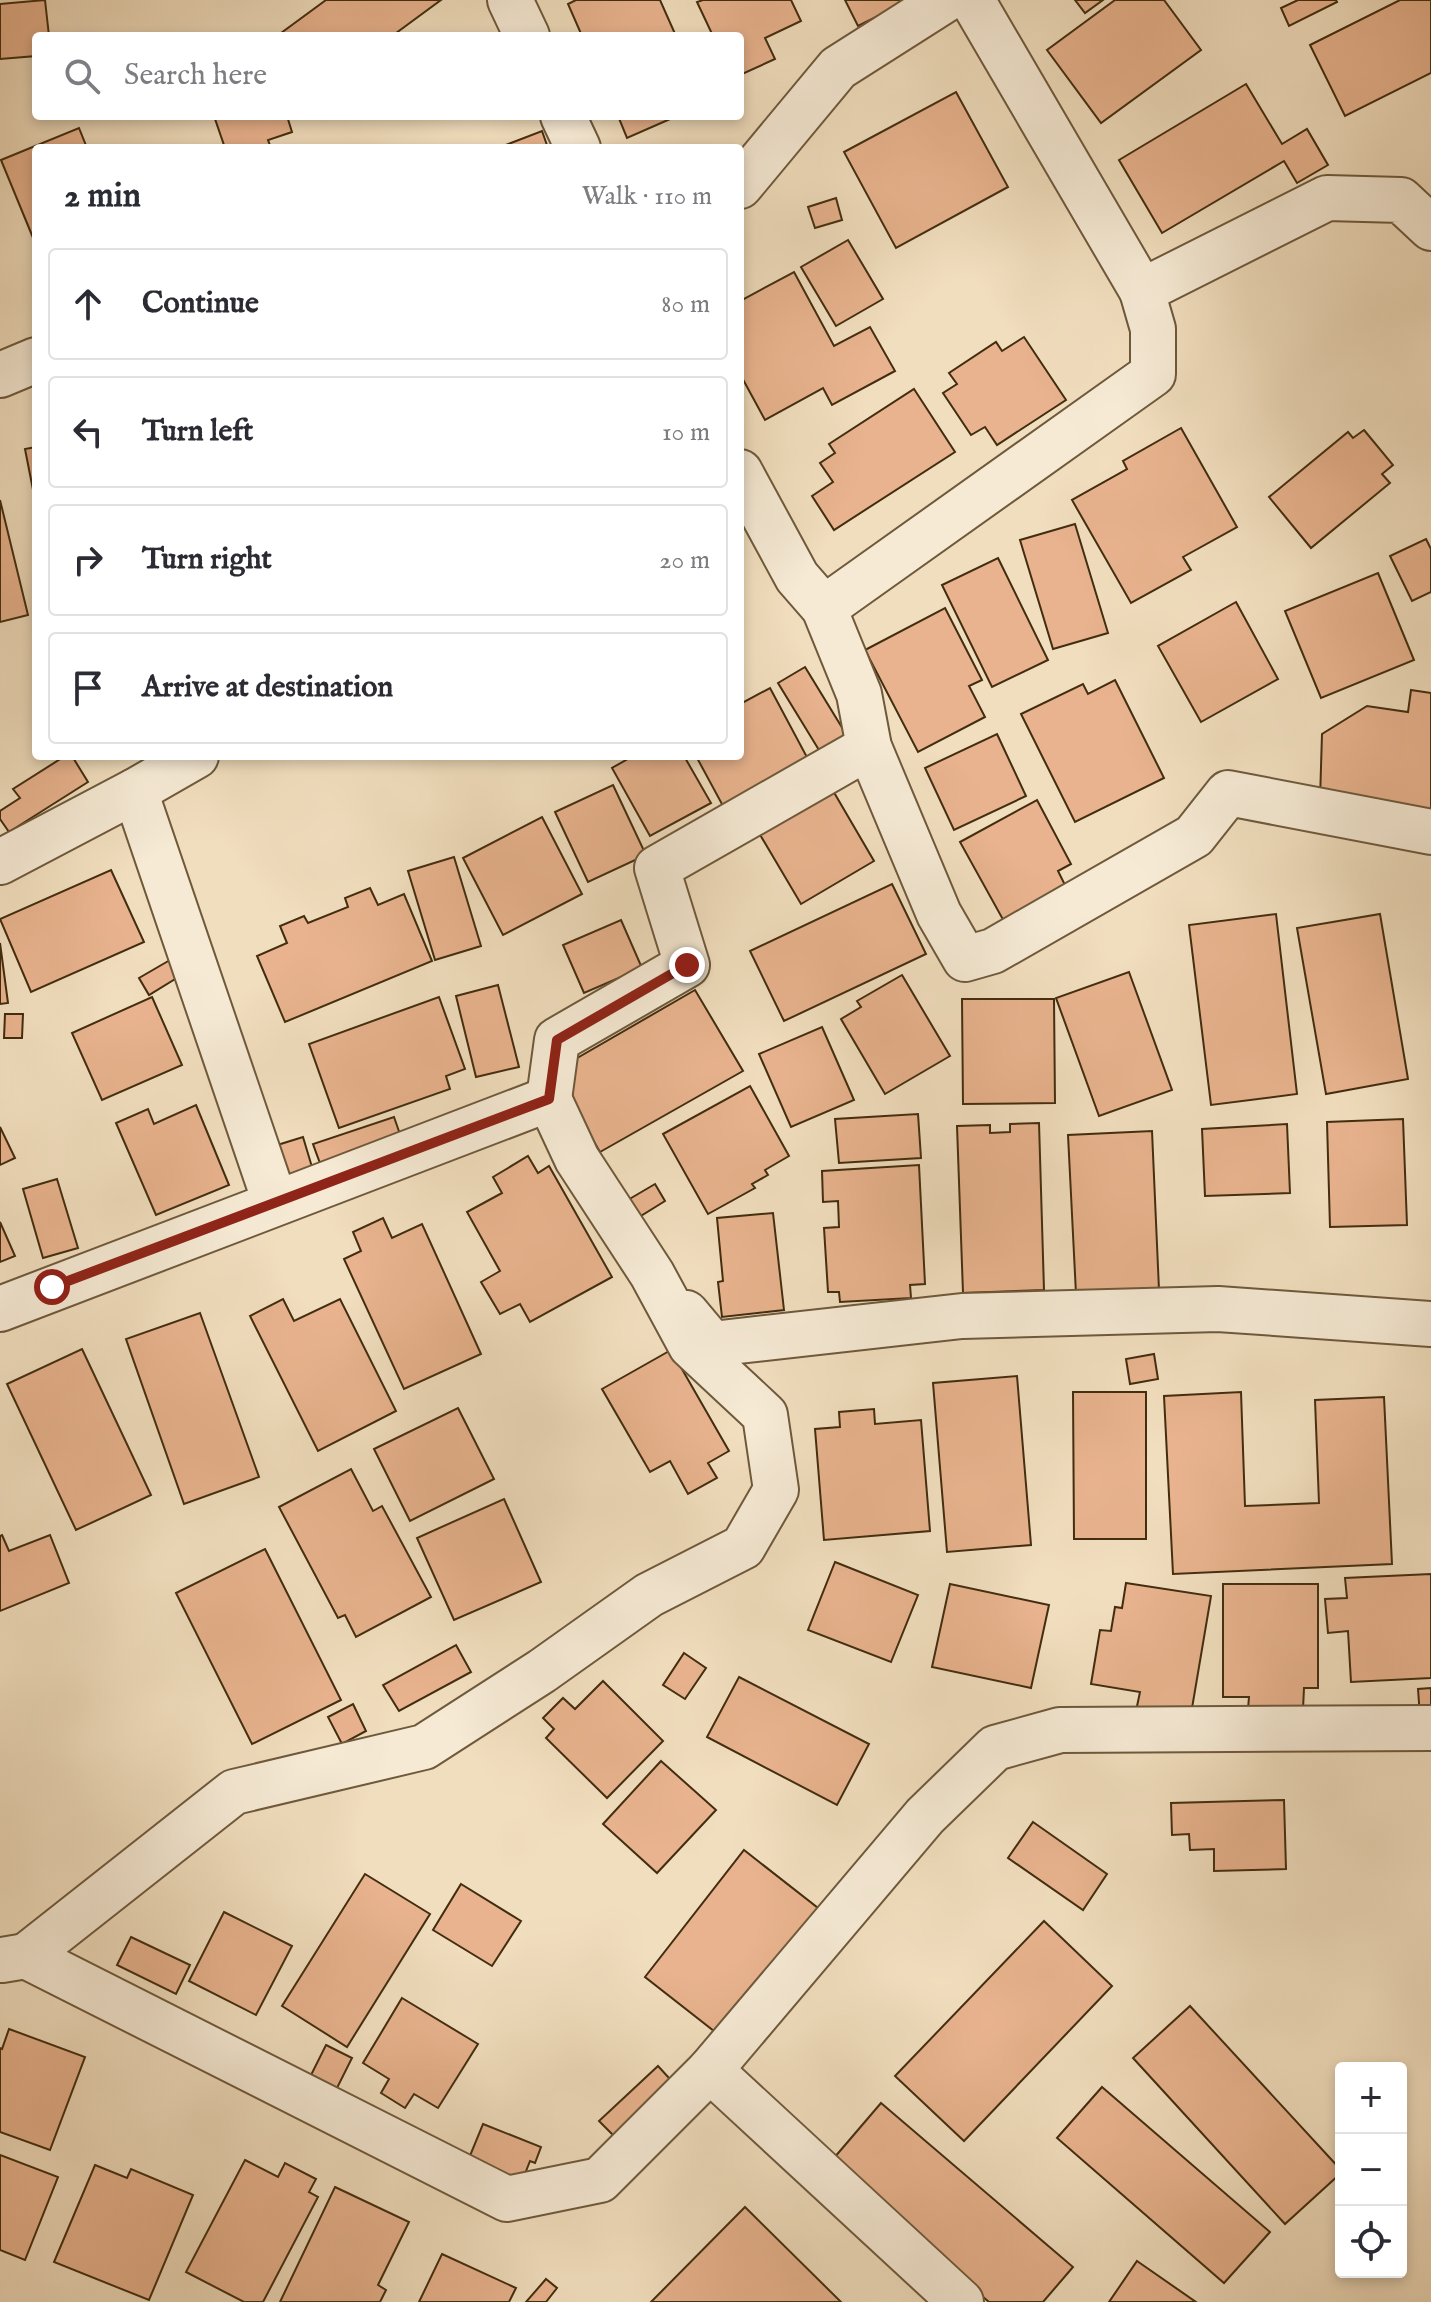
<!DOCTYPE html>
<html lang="en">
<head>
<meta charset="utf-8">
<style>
  :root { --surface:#fff; --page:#f7f7f7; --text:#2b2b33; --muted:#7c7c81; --line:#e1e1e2 }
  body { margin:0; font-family:"IM FELL English",serif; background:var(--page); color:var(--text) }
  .controls { position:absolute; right:24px; bottom:24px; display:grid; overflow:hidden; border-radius:8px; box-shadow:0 4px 12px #0003 }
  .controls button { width:72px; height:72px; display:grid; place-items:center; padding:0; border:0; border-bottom:2px solid var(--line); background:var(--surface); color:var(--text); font:40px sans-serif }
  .stop { position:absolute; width:24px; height:24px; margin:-18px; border:6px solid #8f2418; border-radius:50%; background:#fff }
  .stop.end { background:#8f2418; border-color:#fff; box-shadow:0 2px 8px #0008 }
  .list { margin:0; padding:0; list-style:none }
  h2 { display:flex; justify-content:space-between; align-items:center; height:104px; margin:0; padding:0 32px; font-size:34px }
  h2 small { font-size:26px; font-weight:400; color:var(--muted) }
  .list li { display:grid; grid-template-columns:52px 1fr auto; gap:24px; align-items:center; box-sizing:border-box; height:112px; margin:0 16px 16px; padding:0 16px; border:2px solid var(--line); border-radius:8px }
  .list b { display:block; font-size:30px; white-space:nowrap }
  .list em { font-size:26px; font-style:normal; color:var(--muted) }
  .icon { flex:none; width:44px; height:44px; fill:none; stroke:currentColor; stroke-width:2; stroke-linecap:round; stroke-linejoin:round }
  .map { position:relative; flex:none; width:1431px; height:2302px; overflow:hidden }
  .search { position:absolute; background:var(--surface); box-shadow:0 4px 12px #0003; left:32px; top:32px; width:712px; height:88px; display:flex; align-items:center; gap:20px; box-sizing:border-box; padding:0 28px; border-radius:8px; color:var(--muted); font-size:30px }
  .panel { position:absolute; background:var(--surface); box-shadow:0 4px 12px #0003; left:32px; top:144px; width:712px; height:616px; border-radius:8px }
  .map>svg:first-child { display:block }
  .building { fill:#e8b38e; stroke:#422d0f; stroke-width:2 }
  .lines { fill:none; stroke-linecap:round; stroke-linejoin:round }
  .minor-casing { stroke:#6e593b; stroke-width:48 }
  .minor { stroke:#f6ead5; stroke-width:44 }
  .route { stroke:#8f2418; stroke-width:10 }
</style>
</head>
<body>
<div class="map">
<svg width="1431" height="2302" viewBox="0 0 1431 2302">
  <rect width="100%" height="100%" fill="#f1debe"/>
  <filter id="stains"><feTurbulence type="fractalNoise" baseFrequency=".0025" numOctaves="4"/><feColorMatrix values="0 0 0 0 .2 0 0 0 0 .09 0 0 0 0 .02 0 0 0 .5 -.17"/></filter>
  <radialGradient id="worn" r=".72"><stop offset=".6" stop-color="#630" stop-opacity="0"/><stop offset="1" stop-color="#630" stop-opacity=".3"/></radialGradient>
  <g class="building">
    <path d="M45,0L49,36H36V56L0,59V4Z"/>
    <path d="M326,0H441L392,36H277Z"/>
    <path d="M576,0H660L676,36H582L568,4Z"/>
    <path d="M703,0H791L801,21L765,38L775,59L740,75V36H713L697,2Z"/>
    <path d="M845,0H910L858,26Z"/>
    <path d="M1075,0H1103L1085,13Z"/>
    <path d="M1115,0H1164L1201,50L1101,123L1047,50Z"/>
    <path d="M1298,0H1336L1337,2L1289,26L1281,8Z"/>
    <path d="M1400,0H1431V73L1345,116L1310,45Z"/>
    <path d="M1246,84L1282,144L1307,129L1328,165L1297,183L1284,161L1162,233L1119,160Z"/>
    <path d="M956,92L1008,187L896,248L844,152Z"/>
    <path d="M214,116H287L292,132L268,140L271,148H225Z"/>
    <path d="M618,116H677L627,138Z"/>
    <path d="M79,128L87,148H36V245L1,160Z"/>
    <path d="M542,131L548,148H498Z"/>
    <path d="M836,198L842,220L815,228L808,207Z"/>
    <path d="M848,240L883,299L836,326L801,267Z"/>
    <path d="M794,272L834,346L870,327L895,371L832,405L823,388L765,420L740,374V301Z"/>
    <path d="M1024,337L1066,400L997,445L985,427L971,435L943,393L957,384L949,373L996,342L1002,351Z"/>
    <path d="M914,389L955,452L834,530L812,496L833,482L820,463L835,453L829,444Z"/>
    <path d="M1181,428L1237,527L1183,557L1191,570L1131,603L1072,500L1127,469L1123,461Z"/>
    <path d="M1364,430L1393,465L1382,474L1390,483L1311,548L1269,497L1348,432L1353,438Z"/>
    <path d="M36,447V505L25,449Z"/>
    <path d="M0,500L28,615L0,622Z"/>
    <path d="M1075,524L1108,633L1053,649L1020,540Z"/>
    <path d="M1426,539L1431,549V592L1412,601L1390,556Z"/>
    <path d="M998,558L1048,660L992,687L942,585Z"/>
    <path d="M1378,573L1414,660L1321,698L1285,611Z"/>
    <path d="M1236,602L1278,679L1201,722L1158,646Z"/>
    <path d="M945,608L982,680L969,686L985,717L918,752L865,650Z"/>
    <path d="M805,667L849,739L822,755L778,683Z"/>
    <path d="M1115,680L1164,778L1075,822L1021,714L1083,684L1088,694Z"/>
    <path d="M770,688L809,761L723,806L696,756H740V704Z"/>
    <path d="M1411,690L1431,693V816L1320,800L1322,734L1367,706L1408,712Z"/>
    <path d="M997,734L1026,796L954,830L925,768Z"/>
    <path d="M65,756H72L88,782L9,832L0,819V811L20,798L13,789Z"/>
    <path d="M633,756H684L711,803L650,836L612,768Z"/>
    <path d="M613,785L646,855L588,882L555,812Z"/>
    <path d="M832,789L874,861L801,904L759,833Z"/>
    <path d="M1037,800L1071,864L1058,871L1068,891L1006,925L960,842Z"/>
    <path d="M542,817L582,894L503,935L463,858Z"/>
    <path d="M454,857L481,946L435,960L408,871Z"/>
    <path d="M111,870L144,942L31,992L0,919Z"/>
    <path d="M892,884L926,954L784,1021L750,951Z"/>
    <path d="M370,888L378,905L404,894L432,961L285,1022L257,956L287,943L280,926L304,916L308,923L348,907L345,898Z"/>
    <path d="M1276,914L1297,1094L1211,1105L1189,925Z"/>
    <path d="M1380,914L1408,1079L1326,1094L1297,928Z"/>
    <path d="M621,920L642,968L584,993L563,945Z"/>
    <path d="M0,943L8,1003L0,1004Z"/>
    <path d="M170,960L180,976L149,995L139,978Z"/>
    <path d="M1129,972L1172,1090L1099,1116L1056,998Z"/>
    <path d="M902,975L950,1056L885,1094L841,1019L861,1007L857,1001Z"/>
    <path d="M498,985L519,1067L476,1077L456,996Z"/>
    <path d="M695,990L743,1071L600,1152L553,1072Z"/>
    <path d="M152,997L182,1065L102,1100L72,1033Z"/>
    <path d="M439,997L465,1069L446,1076L450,1089L339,1128L309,1044Z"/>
    <path d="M962,999H1054L1055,1103L963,1104Z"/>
    <path d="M5,1014H23L22,1038H4Z"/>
    <path d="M822,1027L854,1100L791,1127L759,1054Z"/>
    <path d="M750,1086L789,1156L765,1170L768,1175L752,1184L755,1188L708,1214L663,1134Z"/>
    <path d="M196,1105L229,1185L156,1215L116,1123L148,1109L154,1124Z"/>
    <path d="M918,1114L921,1158L839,1163L835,1119Z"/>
    <path d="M394,1117L402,1140L321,1166L313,1144Z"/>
    <path d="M1403,1119L1407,1225L1330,1227L1327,1122Z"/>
    <path d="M1039,1123L1044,1290L963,1293L957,1126L990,1125V1133L1010,1132V1124Z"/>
    <path d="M1287,1124L1290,1193L1205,1196L1202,1129Z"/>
    <path d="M0,1127L15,1158L0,1165Z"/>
    <path d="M1152,1131L1159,1290L1076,1294L1068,1135Z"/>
    <path d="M303,1137L315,1177L283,1188L271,1147Z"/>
    <path d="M528,1156L538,1173L549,1166L612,1277L530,1322L520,1304L500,1314L481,1282L500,1271L467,1212L502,1193L493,1177Z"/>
    <path d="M919,1165L925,1284L910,1285L911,1298L840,1302L839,1292H828L824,1228L839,1227L838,1201L823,1202L822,1171Z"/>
    <path d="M57,1179L78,1248L43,1258L23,1189Z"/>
    <path d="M655,1184L665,1201L631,1222L621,1204Z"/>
    <path d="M773,1213L784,1310L722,1317L718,1282L723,1281L717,1218Z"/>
    <path d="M383,1218L392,1238L422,1224L481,1354L404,1389L344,1259L361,1251L353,1232Z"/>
    <path d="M0,1222L15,1256L0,1262Z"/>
    <path d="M283,1299L294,1321L340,1299L396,1411L318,1451L250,1316Z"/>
    <path d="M200,1313L259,1477L184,1504L126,1339Z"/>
    <path d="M82,1349L151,1495L76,1530L7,1384Z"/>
    <path d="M671,1350L729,1451L708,1463L717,1478L688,1494L670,1461L650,1472L602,1389Z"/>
    <path d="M1154,1354L1158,1379L1130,1384L1126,1359Z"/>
    <path d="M1017,1376L1031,1545L947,1552L933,1383Z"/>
    <path d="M1073,1392H1146V1539H1074Z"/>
    <path d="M1241,1392L1245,1506L1319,1503L1315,1400L1384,1397L1392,1564L1173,1574L1164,1396Z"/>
    <path d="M458,1408L494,1479L410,1521L374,1449Z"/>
    <path d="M874,1409L875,1424L921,1420L930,1531L824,1540L815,1429L840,1427L839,1412Z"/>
    <path d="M351,1469L373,1511L382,1506L431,1597L356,1637L345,1615L338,1618L279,1507Z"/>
    <path d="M504,1499L541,1582L454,1620L417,1538Z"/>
    <path d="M2,1535L9,1551L50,1535L69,1583L0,1611V1536Z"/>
    <path d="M265,1549L341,1700L252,1744L176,1593Z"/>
    <path d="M835,1562L918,1595L891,1662L808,1630Z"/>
    <path d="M1431,1574V1678L1351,1682L1348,1631L1328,1633L1325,1599L1347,1598L1345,1578Z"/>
    <path d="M1126,1583L1211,1596L1190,1720L1136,1711L1140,1692L1091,1684L1100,1630L1111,1631L1115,1607L1122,1608Z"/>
    <path d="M950,1584L1049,1605L1031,1688L932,1667Z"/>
    <path d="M1223,1584H1318V1688H1304L1303,1709H1248L1249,1697H1223Z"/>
    <path d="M456,1645L471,1672L399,1711L383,1685Z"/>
    <path d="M684,1653L706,1668L685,1699L663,1685Z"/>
    <path d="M739,1677L869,1744L837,1805L707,1737Z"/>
    <path d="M603,1681L663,1741L607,1798L546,1738L554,1729L543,1718L563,1698L575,1709Z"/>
    <path d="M1431,1688V1716L1420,1717L1418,1689Z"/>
    <path d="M353,1704L366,1731L342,1744L328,1717Z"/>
    <path d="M661,1761L716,1810L657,1873L603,1824Z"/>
    <path d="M1284,1800L1286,1869L1214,1871V1849L1190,1850L1189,1834L1172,1835L1171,1803Z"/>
    <path d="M1033,1822L1107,1874L1083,1910L1008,1858Z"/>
    <path d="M744,1850L818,1908L719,2035L645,1977Z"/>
    <path d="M365,1874L430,1914L347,2047L282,2006Z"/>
    <path d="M461,1884L521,1921L492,1966L433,1930Z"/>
    <path d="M224,1912L292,1946L256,2015L189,1981Z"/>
    <path d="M1044,1921L1112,1986L964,2141L895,2076Z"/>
    <path d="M131,1937L190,1965L176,1994L117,1965Z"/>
    <path d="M402,1998L478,2044L438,2108L414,2094L405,2108L381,2093L389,2079L363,2063Z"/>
    <path d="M1190,2006L1341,2170V2173L1285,2224L1133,2058Z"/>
    <path d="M9,2029L85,2057L50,2150L0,2132V2048L2,2049Z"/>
    <path d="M326,2045L352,2058L337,2088L311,2075Z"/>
    <path d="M658,2066L680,2090L622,2144L599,2121Z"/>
    <path d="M1102,2087L1270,2232L1224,2283L1057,2138Z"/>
    <path d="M881,2103L1073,2267L1043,2302H989L828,2165Z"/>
    <path d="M483,2124L541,2147L535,2163L530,2161L521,2184L467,2163Z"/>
    <path d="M0,2155L58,2177L25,2260L0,2250Z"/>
    <path d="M245,2160L278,2177L285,2163L316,2179L309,2192L318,2197L263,2302H244L186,2272Z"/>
    <path d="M95,2165L127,2178L131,2169L193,2195L149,2300L54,2262Z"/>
    <path d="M335,2187L409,2222L378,2285L386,2290L380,2302H280Z"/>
    <path d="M745,2207L841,2302H651Z"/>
    <path d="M442,2254L516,2288L509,2302H419Z"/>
    <path d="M1137,2261L1196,2302H1109Z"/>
    <path d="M546,2279L557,2288L546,2302H526Z"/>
  </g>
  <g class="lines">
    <g class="minor-casing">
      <g id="minor">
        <path d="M510,0L527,36"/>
        <path d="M972,0L1142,291"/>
        <path d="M563,116L578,148"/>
        <path d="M740,186L838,68L945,0"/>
        <path d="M0,375L36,360"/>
        <path d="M740,472L797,577L824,608L859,694L869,747L939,914L965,959L993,951L1194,836L1228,793L1431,832"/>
        <path d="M824,608L1153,374V329L1142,291L1327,198L1401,200L1431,228"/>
        <path d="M135,791L275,1202"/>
        <path d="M0,862L135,791L196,756"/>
        <path d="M549,1099L557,1040L687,965L657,868L869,747"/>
        <path d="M0,1309L549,1099L577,1159L652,1274L691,1346L765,1415L776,1490L743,1547L649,1595L542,1671L424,1747L234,1792L26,1956"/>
        <path d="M686,1313L712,1344L962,1316L1218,1309L1431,1324"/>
        <path d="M2,1960L26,1956L507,2199L600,2180L710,2070L925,1816L995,1748L1060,1730L1431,1728"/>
        <path d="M710,2070L961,2302"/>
      </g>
    </g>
    <use href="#minor" class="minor"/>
  </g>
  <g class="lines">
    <path class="route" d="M52,1287L549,1099L557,1040L687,965"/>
  </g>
  <rect width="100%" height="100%" filter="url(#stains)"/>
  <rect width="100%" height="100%" fill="url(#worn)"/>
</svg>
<div class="controls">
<button>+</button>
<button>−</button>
<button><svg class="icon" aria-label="locate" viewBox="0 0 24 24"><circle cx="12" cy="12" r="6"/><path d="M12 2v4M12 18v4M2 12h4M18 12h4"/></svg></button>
</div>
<div class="stop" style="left:52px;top:1287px"></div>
<div class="stop end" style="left:687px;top:965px"></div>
<div class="search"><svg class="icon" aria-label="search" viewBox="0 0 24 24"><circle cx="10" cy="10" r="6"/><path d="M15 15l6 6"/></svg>Search here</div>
<section class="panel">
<h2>2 min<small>Walk · 110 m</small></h2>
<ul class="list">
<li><svg class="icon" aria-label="ahead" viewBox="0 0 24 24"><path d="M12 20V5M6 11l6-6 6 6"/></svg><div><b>Continue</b></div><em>80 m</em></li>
<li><svg class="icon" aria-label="left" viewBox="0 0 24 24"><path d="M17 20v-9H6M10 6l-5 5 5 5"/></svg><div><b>Turn left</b></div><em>10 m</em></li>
<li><svg class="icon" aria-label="right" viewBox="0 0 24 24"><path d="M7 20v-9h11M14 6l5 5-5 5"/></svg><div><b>Turn right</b></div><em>20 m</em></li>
<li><svg class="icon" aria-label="arrive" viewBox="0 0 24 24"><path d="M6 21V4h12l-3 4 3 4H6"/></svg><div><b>Arrive at destination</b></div></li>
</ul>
</section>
</div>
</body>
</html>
